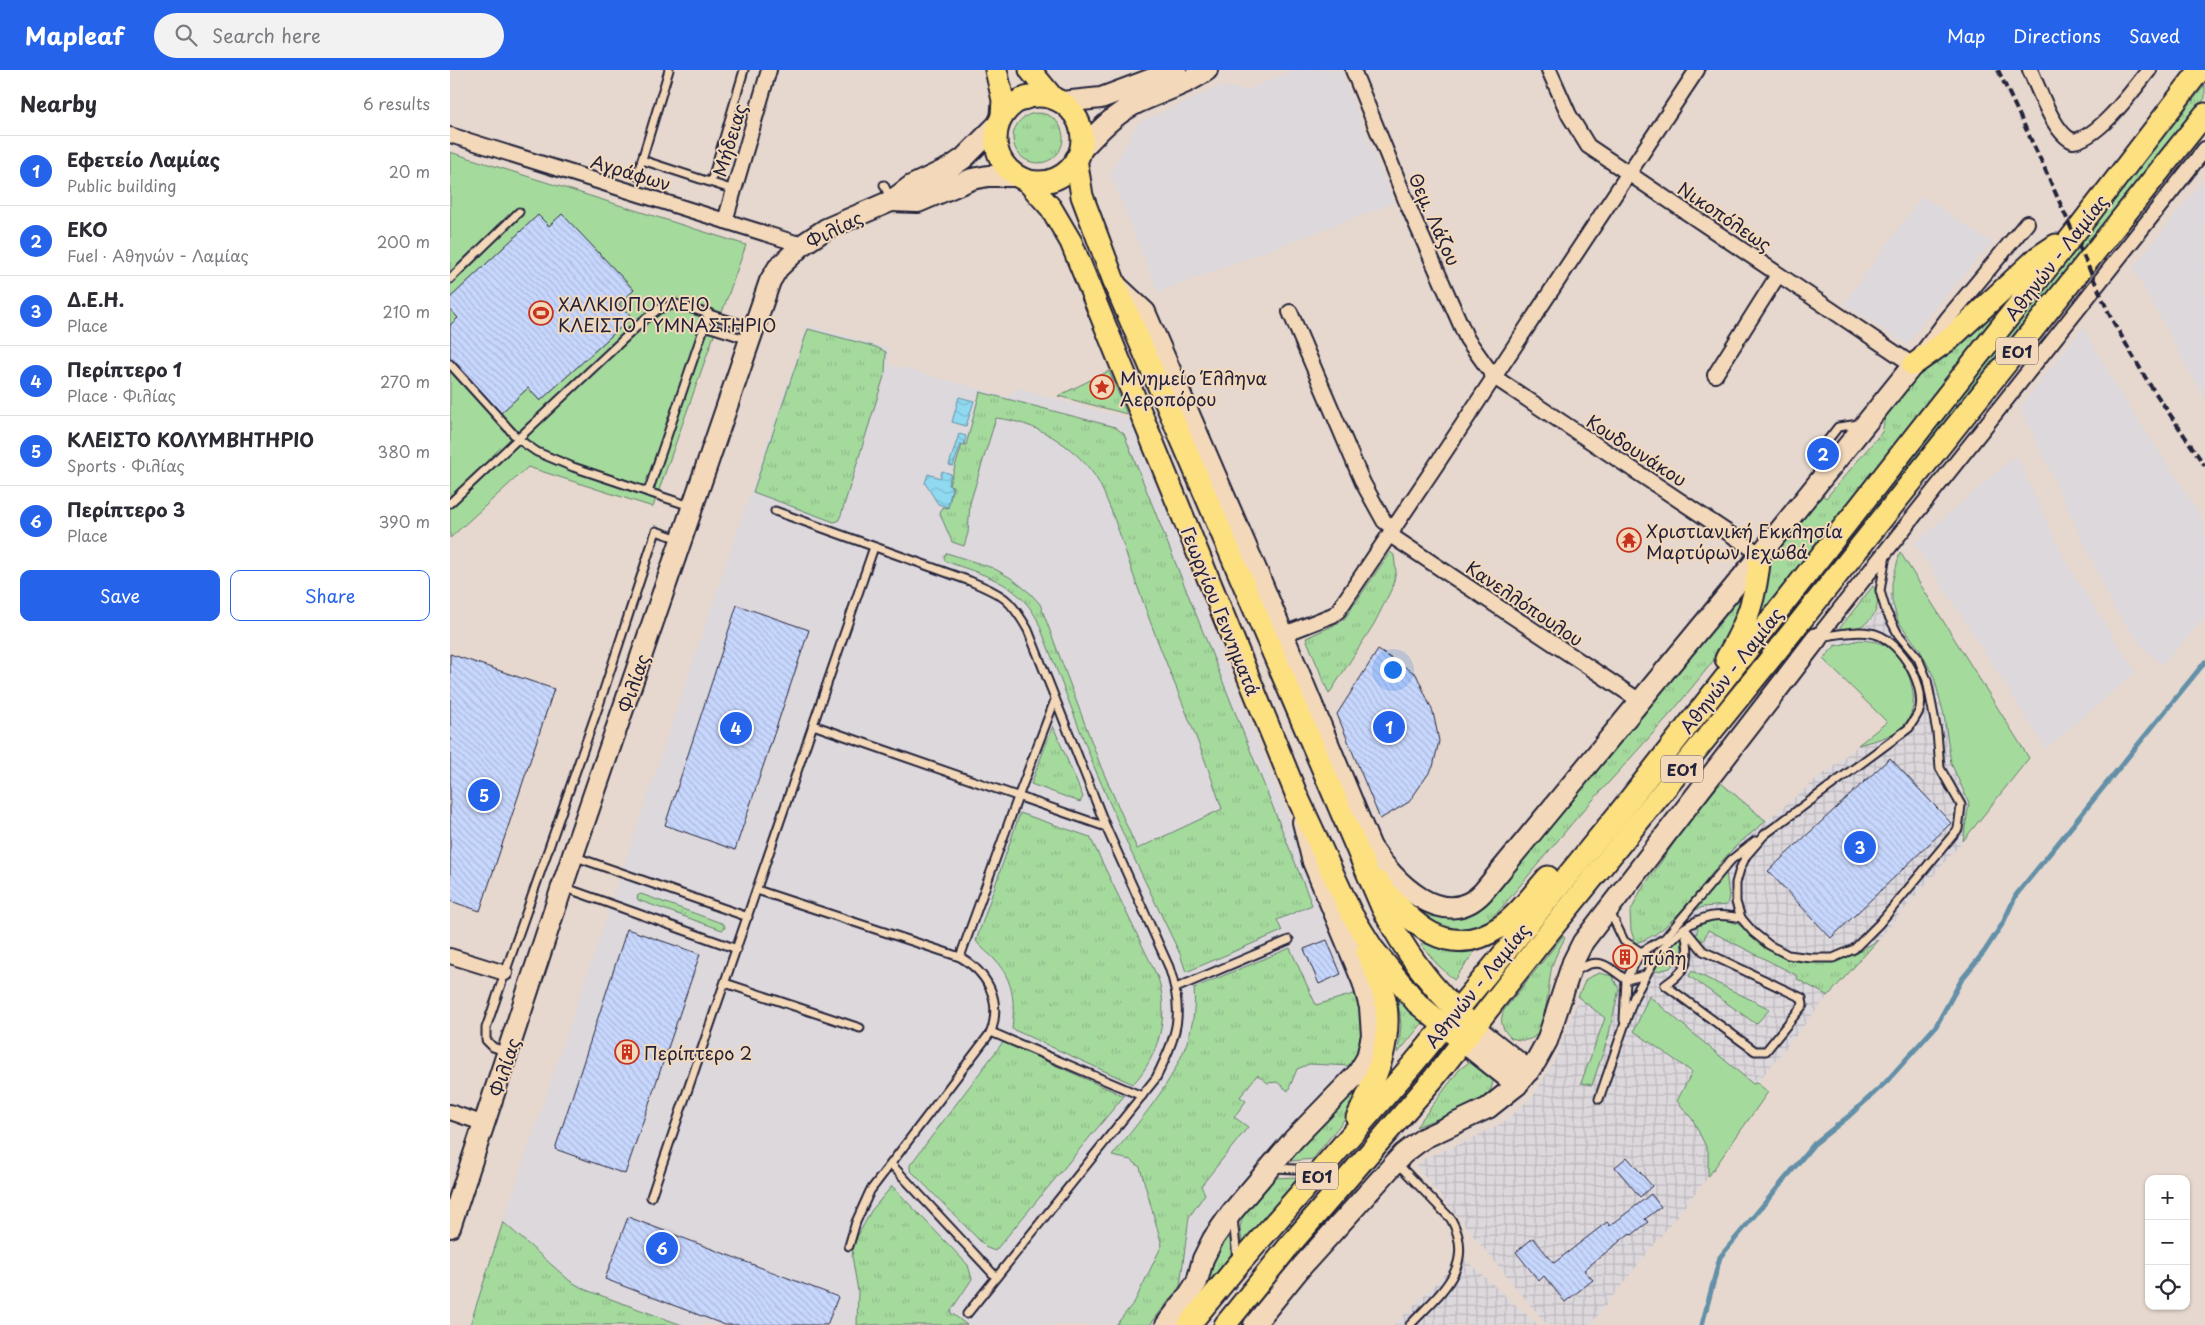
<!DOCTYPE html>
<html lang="en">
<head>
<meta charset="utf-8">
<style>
  :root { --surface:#fff; --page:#f2f2f3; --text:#2b2b33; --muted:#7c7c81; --line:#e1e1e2; --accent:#2563eb }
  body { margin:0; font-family:"Playpen Sans",sans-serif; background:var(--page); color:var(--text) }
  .controls { position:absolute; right:15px; bottom:15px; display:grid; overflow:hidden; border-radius:10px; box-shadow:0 1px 4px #0004 }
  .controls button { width:45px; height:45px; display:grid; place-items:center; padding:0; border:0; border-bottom:1px solid var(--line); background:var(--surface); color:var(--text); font:25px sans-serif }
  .you { position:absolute; left:942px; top:599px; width:18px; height:18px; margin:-12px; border:4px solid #fff; border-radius:50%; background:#1a73e8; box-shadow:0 0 0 8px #1a73e833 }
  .badge { display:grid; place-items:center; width:32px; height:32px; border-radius:50%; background:var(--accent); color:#fff; font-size:16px; font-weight:700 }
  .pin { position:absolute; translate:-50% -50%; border:2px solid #fff; box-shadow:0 1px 5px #0006 }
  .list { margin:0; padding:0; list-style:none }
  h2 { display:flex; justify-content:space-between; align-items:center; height:65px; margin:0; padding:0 20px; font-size:21px }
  h2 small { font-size:16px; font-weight:400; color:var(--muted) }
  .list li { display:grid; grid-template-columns:32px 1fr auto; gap:15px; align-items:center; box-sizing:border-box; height:70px; padding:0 20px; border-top:1px solid var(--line) }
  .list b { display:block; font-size:19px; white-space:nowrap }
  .list p { margin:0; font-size:16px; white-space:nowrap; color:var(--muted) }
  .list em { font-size:16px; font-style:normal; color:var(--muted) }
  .actions { display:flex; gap:10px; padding:15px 20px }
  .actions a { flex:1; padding:11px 0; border:1px solid var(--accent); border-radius:10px; text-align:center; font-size:18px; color:var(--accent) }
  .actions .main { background:var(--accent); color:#fff }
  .icon { flex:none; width:28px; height:28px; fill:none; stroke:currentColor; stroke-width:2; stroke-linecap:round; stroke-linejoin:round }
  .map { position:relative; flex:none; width:1755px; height:1255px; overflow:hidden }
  header { display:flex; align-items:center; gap:30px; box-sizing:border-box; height:70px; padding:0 25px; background:var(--accent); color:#fff }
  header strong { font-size:24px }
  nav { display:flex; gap:28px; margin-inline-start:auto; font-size:18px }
  .search { width:350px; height:45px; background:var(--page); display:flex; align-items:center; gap:12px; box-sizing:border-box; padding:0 18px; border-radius:28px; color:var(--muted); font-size:19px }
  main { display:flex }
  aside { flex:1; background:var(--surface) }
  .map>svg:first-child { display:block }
  .built { fill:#ddd8dc }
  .industrial { fill:url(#industrial-grid) }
  .grass { fill:url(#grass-tufts); stroke:#647e6c }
  .park { fill:#a5da9d; stroke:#647e6c }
  .water { fill:url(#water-waves); stroke:#6390a8 }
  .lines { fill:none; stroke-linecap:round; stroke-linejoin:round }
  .stream { stroke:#6390a8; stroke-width:5 }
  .building { fill:url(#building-back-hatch); stroke:#22223b }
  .lane-casing { stroke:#22223b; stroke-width:11 }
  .street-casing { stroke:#22223b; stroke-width:18 }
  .secondary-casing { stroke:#22223b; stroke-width:24 }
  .primary-casing { stroke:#22223b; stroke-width:25 }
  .lane { stroke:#f3d9ba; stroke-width:7 }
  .street { stroke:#f3d9ba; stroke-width:14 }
  .secondary { stroke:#f3d9ba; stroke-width:20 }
  .primary { stroke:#fde080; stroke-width:21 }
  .rail { stroke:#22223b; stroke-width:4; stroke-dasharray:8 4; stroke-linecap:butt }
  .labels { text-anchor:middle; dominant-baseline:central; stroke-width:4; stroke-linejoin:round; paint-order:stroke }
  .shield { fill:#f3d9ba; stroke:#615961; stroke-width:1 }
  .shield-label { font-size:16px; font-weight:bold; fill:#22223b }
  .street-label { font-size:18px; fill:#22223b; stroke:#f3d9ba }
  .poi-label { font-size:18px; fill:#22223b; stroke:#f3d9ba; text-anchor:start }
</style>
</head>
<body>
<header>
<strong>Mapleaf</strong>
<div class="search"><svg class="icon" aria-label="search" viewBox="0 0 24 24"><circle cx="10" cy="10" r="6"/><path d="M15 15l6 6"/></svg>Search here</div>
<nav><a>Map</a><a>Directions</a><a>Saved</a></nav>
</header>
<main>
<aside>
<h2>Nearby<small>6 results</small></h2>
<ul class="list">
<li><span class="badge">1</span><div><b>Εφετείο Λαμίας</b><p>Public building</p></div><em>20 m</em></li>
<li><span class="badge">2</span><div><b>EKO</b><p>Fuel · Αθηνών - Λαμίας</p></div><em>200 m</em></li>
<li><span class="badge">3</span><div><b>Δ.Ε.Η.</b><p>Place</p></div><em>210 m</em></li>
<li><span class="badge">4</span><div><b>Περίπτερο 1</b><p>Place · Φιλίας</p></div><em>270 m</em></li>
<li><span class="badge">5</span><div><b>ΚΛΕΙΣΤΟ ΚΟΛΥΜΒΗΤΗΡΙΟ</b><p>Sports · Φιλίας</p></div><em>380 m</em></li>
<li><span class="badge">6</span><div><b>Περίπτερο 3</b><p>Place</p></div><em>390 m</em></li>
</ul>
<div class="actions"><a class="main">Save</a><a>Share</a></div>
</aside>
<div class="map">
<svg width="1755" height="1255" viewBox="0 0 1755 1255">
  <defs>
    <pattern id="industrial-grid" width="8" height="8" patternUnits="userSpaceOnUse" patternTransform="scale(1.25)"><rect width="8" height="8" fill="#ddd8dc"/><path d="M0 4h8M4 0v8" fill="none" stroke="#bdb9be"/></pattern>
    <pattern id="grass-tufts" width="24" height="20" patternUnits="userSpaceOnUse" patternTransform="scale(1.25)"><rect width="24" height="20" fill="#a5da9d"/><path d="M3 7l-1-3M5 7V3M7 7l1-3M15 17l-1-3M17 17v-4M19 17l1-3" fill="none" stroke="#8ebb88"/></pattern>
    <pattern id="water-waves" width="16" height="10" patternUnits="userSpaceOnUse" patternTransform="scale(1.25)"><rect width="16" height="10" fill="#8fdaf0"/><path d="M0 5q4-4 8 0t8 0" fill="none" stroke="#7bbbcf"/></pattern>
    <pattern id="building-back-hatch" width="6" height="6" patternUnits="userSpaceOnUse" patternTransform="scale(1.25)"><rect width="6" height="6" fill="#c7d7fd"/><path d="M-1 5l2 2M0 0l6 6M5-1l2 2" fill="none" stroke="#abb8da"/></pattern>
  </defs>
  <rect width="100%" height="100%" fill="#e6d8ce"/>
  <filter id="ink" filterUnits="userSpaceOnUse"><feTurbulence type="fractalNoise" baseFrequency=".02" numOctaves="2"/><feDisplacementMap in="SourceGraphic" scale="10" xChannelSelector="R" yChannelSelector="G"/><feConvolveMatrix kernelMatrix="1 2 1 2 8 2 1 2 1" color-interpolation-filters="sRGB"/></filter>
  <g filter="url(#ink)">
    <g class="built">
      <path d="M843,0H890L944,133L708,222L660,104L688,53L771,16L797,20Z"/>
      <path d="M1755,107V330L1683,198Z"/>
      <path d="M1472,126L1542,173L1481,242L1457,275L1394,234Z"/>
      <path d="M357,255L439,278V294L558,327L567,318L680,349L912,934L913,984L846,1055L764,1150L751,1172L732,1216L702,1255H18Z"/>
      <path d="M1633,257L1669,321L1729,411L1755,453V548L1712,595L1694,579L1665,540L1570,337Z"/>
      <path d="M1566,385L1618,496L1686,602L1596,679L1465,473Z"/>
    </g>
    <g class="industrial">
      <path d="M1450,482L1579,688L1513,771L1428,870L1395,905L1307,1013L1318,1022L1258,1107L1140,1255H1097L966,1096L975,1088L1015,1072L1045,1057L1057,1050L1084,1025L1105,989L1136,909L1149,902L1162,906L1180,878L1185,851L1277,717L1317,750L1437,652L1372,588L1387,571L1408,563L1438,532Z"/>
      <path d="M1012,1187L1088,1255H944Z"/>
    </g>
    <g class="grass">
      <path d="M1755,15V28L1232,690L1224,684Z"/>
      <circle cx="588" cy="68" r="25"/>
      <path d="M1577,210L1298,559L1322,484L1370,423L1376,428L1432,362L1437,339L1462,309Z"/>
      <path d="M358,259L426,277L436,282L435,303L391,445L388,451L384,452L303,422Z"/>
      <path d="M659,301L677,344L608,326Z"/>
      <path d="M530,322L665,357L674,364L862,835L827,850L832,861L736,902L730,884L681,782L645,699L587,549C566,511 533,505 495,491L494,487L497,483L543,498L561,508L580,523L590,534L651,697L687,779L772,739C749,667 716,598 691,526C680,498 672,468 661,440C656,429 652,416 645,406C623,374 584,352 546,348L520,433L518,463L514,476L502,472L490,444L492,437L498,438L503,416L499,415L512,375H516Z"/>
      <path d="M940,482L944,485L946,502L942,518L924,554L879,624L856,568L891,552L895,548Z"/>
      <path d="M1299,512L1301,520L1268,585L1223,641L1124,751L1048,842L1038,850L1025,856L1009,859L999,858L990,856L974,848L962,832C985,840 1011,855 1032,835Z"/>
      <path d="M1423,516C1432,530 1427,547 1413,555C1406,559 1397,558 1389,559Z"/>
      <path d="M603,656L633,727L630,732L581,714Z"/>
      <path d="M1271,713L1316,751C1304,761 1292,770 1281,781C1255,808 1222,865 1185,873L1181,860L1180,843L1190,822L1240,750Z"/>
      <path d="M570,743L640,767L708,908C720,945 709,986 683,1014L562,959C565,932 564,911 545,890C539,883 531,878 526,871Z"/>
      <path d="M191,824L274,854L275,858L272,860L188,830L187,826Z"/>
      <path d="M1269,848L1288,854L1321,880L1340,889L1361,892L1383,891L1404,885L1428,870L1378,926L1347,909L1348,906L1258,860L1253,871L1246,867L1249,850Z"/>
      <path d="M1113,866L1115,868C1110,877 1105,886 1102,896C1098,913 1097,956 1084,967C1077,972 1069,970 1061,968C1052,959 1049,952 1054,940Z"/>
      <path d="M973,873L996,881L1025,879V881L1004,910L986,893L971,874Z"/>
      <path d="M840,878L866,935L907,923L912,952V975L902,996L859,994L847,999L838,1021L827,1012L818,1013L807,1005L790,1027L796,1031L784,1047L798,1057L751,1116L755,1124L739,1147L730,1216L700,1255H666L685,1231L712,1175L690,1097L681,1090L662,1086C700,1037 750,985 744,918Z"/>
      <path d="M947,922L974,951L948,983L951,955Z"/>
      <path d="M553,972L674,1026L545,1181L537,1178L460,1100V1095Z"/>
      <path d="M1022,990L1043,1007C1043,1013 1042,1020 1037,1025C1026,1036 982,1050 966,1057L1010,999Z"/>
      <path d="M918,1015L904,1037L863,1089L841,1091L840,1088L877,1043Z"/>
      <path d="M846,1107V1110L792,1174L790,1157L793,1146L825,1108Z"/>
      <path d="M442,1116L518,1195L522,1209L500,1242L517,1255H407L408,1221L402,1186L404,1173L421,1141Z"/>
      <path d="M53,1152L120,1211L136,1220L232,1255H20Z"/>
      <path d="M778,1167C793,1184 759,1218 748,1234L757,1193Z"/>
    </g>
    <g class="park">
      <path d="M0,82L296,175L203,437L78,397L0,468Z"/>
      <path d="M1450,482L1579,688L1513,771L1519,733L1501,693L1494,645L1484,607L1470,580L1448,551L1442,531V513Z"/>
      <path d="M1410,570C1418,571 1428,571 1436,576C1456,588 1471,626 1459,648C1449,666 1426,670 1408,675L1437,652L1373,589L1385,576Z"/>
      <path d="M1276,801L1279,826L1277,835L1253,837L1243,841Z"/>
      <path d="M1231,864L1232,884L1220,898L1204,902L1213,884Z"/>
      <path d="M1242,901L1320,939L1306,954L1239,906Z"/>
      <path d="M1149,903L1162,906L1169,919L1158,968L1142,1015L1131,1013L1155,948L1128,927L1136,909Z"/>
      <path d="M1199,926L1303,1014L1307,1013L1318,1022L1258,1107V1081L1243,1050L1227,1031L1242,1002L1184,961Z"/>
    </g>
    <g class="water">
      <path d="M509,327L524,331L516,356L502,352Z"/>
      <path d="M509,364L516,366L514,375L511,374L503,396L499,395Z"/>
      <path d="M492,401L501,404L498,415L502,417L498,437L488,434L475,413L478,404L490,408Z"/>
    </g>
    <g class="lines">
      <path class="stream" d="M1252,1255L1270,1187L1364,1074L1399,1046L1436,1012L1486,956L1512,909L1534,882L1553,853L1566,825L1755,592"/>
    </g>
    <g class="building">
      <path d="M112,144L184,220L169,234L182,247L90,331L78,318L51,343L0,289V255L8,248L0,239V228L88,145L99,156Z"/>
      <path d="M287,535L359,560L285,780L215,755Z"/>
      <path d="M928,580L966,604L983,642L989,671L983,697L959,732L930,749L887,644Z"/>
      <path d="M0,584L104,619L30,841L0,831Z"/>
      <path d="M1440,688L1501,753L1381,868L1318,801Z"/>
      <path d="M177,859L250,884L175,1104L105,1079Z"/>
      <path d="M877,870L891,904L869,914L854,879Z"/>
      <path d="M1177,1087L1202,1116L1190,1127L1165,1097Z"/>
      <path d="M1201,1124L1211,1137L1195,1149L1198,1152L1182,1165L1180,1163L1134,1200L1143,1210L1115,1232L1094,1206L1089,1211L1066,1182L1083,1168L1104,1193L1157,1152L1160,1156Z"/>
      <path d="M178,1147L388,1227L377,1255H275L155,1209Z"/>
    </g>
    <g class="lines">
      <g class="lane-casing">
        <g id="lane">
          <path d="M192,90L284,120"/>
          <path d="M187,106L219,0"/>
          <path d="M261,112L294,0"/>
          <path d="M434,115L441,130"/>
          <path d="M0,209L69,142"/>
          <path d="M254,256L299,270"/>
          <path d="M0,294L68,369L87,382L123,397L240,436"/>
          <path d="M1368,407L1367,384L1388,357L1409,354"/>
          <path d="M198,422L259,243"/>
          <path d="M0,433L195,249L209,239L226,234L302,257"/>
          <path d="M325,441L520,511C553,525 560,528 578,560L656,757L719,897C735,944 727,965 706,1008L517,1244"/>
          <path d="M363,655L656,757"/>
          <path d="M1316,763L1296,786L1290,799L1286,813V832L1291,848L1303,862L1319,875L1338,885L1361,888H1383L1404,879L1429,854L1508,759L1511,735L1490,698L1487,662L1477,610L1468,588L1448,564L1436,541L1430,521L1436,485"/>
          <path d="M1314,765L1459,658C1462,652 1469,644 1470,638C1475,611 1447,566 1420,563C1404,560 1385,565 1369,567"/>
          <path d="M123,786L298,847"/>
          <path d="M113,817L287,879"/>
          <path d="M307,820L510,887C538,903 552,930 541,962L420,1121L406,1152L399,1176"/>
          <path d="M1160,842L1174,871L1191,882L1215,868L1281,790L1305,771"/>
          <path d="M510,887L568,727L605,630"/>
          <path d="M1201,895L1197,886L1191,882L1176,910L1196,905L1209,882L1234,858C1241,885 1241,898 1215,915L1305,981H1316L1353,935L1352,928L1253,881L1234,858C1254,845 1267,843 1291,848"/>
          <path d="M1125,902C1147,885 1157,895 1176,910L1174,950"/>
          <path d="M275,913L410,958"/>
          <path d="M726,918L839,870"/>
          <path d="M541,962L692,1026"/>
          <path d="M57,982L43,977L36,970V958L55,903L150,632L206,461L229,469"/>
          <path d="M1149,1029L1184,927L1196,905"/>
          <path d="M441,1094L546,1207"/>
          <path d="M948,1094L1001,1149C1027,1196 990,1223 960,1255"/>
          <path d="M825,1098L866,1100"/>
          <path d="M201,1127L424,477"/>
          <path d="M783,1147L787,1189"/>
        </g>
      </g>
      <g class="street-casing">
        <g id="street">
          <path d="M903,0L957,133L1017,269L1044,307L1310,484"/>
          <path d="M1099,0L1119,45L1138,76L1463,295L1498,248L1577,153"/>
          <path d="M1580,0C1589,19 1604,64 1623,71C1649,68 1683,20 1699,0"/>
          <path d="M0,65L352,175"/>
          <path d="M275,151L319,0"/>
          <path d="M840,242L913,413L934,451L944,459"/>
          <path d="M1265,305L1328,205"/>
          <path d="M940,465L1190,631"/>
          <path d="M832,565L883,545L888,541L986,395L1247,0"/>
          <path d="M1367,568L1755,79"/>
          <path d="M0,886L55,903"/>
          <path d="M0,1042L35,1054"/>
        </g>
      </g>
      <g class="secondary-casing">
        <g id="secondary">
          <path d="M612,32L651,28L726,0"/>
          <path d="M630,81C647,63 664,44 687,33C710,22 736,15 757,0"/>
          <path d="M441,131L468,132L522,109L538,106H567"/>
          <path d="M665,214L695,242L808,504L921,777C943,811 994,864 1033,822L1289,511L1463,295"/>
          <path d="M1024,957L1079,1001"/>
          <path d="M1013,972L1067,1015"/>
          <path d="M0,1157L112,817L320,211L328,198L352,175L376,159L441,131L461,116L501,97L514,88L548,54"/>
          <path d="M716,1255L738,1226L747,1212L753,1189L763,1169L782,1142L844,1069L908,1003L917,988L922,965L920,937L913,912L863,792L853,752"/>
          <path d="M804,1255L852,1196L953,1084L974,1068L1038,1038L1067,1015L1086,991L1097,971L1123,892L1133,872L1367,568"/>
        </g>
      </g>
      <g class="primary-casing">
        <g id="primary">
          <path d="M546,0L553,30L552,46"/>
          <path d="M580,0L603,28"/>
          <circle cx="589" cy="69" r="43"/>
          <path d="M626,89L632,126L665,214L932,837C954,881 980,917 1017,950"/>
          <path d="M576,110L601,138L621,172L847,726L902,845L923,879L967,933L1005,965"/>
          <path d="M1463,295L1501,268L1588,187L1606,175"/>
          <path d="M1276,589C1298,552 1306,527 1310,484"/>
          <path d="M928,812C960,853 997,892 1050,857C1068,845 1083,824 1098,807"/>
          <path d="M907,1048C925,1010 945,968 934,926C930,911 923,896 917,882"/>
          <path d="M739,1255L788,1195L964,993L1169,743L1623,165L1750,0"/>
          <path d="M775,1255L839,1176L984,1008L1086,878L1313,598L1755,44"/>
        </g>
      </g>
      <use href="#lane" class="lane"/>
      <use href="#street" class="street"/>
      <use href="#secondary" class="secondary"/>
      <use href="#primary" class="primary"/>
      <path class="rail" d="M1548,0L1594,97L1661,248L1698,312L1755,396"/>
    </g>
  </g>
  <defs>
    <g id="stadium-ring" transform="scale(1.25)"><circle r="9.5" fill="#f3d9ba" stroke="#c8321e" stroke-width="1.5"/><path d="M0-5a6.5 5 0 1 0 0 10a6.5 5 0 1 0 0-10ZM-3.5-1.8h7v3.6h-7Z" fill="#c8321e"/></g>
    <g id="sight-ring" transform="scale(1.25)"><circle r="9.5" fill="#f3d9ba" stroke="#c8321e" stroke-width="1.5"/><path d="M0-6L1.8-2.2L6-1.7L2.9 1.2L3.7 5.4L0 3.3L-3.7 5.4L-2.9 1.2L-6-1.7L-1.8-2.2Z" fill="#c8321e"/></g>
    <g id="temple-ring" transform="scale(1.25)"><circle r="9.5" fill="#f3d9ba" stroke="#c8321e" stroke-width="1.5"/><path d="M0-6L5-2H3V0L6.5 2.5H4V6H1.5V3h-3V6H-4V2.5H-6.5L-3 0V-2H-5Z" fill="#c8321e"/></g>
    <g id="building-ring" transform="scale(1.25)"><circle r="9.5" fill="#f3d9ba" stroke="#c8321e" stroke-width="1.5"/><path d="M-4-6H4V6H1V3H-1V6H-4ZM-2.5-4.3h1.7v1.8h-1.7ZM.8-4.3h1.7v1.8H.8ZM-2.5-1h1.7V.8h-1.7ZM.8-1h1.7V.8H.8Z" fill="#c8321e"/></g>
  </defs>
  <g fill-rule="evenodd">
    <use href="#stadium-ring" x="91" y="243"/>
    <use href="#sight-ring" x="652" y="317"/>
    <use href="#temple-ring" x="1179" y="470"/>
    <use href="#building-ring" x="1175" y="887"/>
    <use href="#building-ring" x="177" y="982"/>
  </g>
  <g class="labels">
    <g class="shield">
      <rect x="1546" y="267.5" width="42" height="27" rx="4"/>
      <rect x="1211" y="685.5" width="42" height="27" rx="4"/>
      <rect x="846" y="1092.5" width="42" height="27" rx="4"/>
    </g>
    <g class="shield-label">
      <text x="1567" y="281">ΕΟ1</text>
      <text x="1232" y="699">ΕΟ1</text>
      <text x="867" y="1106">ΕΟ1</text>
    </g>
    <g class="street-label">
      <text transform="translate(279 70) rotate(-73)">Μήδειας</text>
      <text transform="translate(181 102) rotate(17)">Αγράφων</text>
      <text transform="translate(1275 146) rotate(34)">Νικοπόλεως</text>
      <text transform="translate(985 149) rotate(66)">Θεμ. Λάζου</text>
      <text transform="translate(384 159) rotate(-27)">Φιλίας</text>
      <text transform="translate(1606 187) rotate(-52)">Αθηνών - Λαμίας</text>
      <text transform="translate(1187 380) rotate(33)">Κουδουνάκου</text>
      <text transform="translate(1075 533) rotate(34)">Κανελλόπουλου</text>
      <text transform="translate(771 541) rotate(68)">Γεωργίου Γεννηματά</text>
      <text transform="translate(1281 600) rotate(-52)">Αθηνών - Λαμίας</text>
      <text transform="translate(183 613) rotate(-71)">Φιλίας</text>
      <text transform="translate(1027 915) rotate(-51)">Αθηνών - Λαμίας</text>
      <text transform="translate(54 997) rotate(-72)">Φιλίας</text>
    </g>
    <g class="poi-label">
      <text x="108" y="233">ΧΑΛΚΙΟΠΟΥΛΕΙΟ<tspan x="108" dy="21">ΚΛΕΙΣΤΟ ΓΥΜΝΑΣΤΗΡΙΟ</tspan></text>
      <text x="670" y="307">Μνημείο Έλληνα<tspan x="670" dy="21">Αεροπόρου</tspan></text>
      <text x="1196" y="460">Χριστιανική Εκκλησία<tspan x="1196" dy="21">Μαρτύρων Ιεχωβά</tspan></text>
      <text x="1192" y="887">πύλη</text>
      <text x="194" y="982">Περίπτερο 2</text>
    </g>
  </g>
</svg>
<div class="controls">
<button>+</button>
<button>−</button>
<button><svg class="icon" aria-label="locate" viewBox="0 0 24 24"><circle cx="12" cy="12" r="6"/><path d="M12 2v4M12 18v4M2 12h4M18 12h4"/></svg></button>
</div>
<div class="you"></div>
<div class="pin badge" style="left:939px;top:657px">1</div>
<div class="pin badge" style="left:1373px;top:384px">2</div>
<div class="pin badge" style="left:1410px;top:777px">3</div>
<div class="pin badge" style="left:286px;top:658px">4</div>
<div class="pin badge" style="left:34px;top:725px">5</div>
<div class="pin badge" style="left:212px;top:1178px">6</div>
</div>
</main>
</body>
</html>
